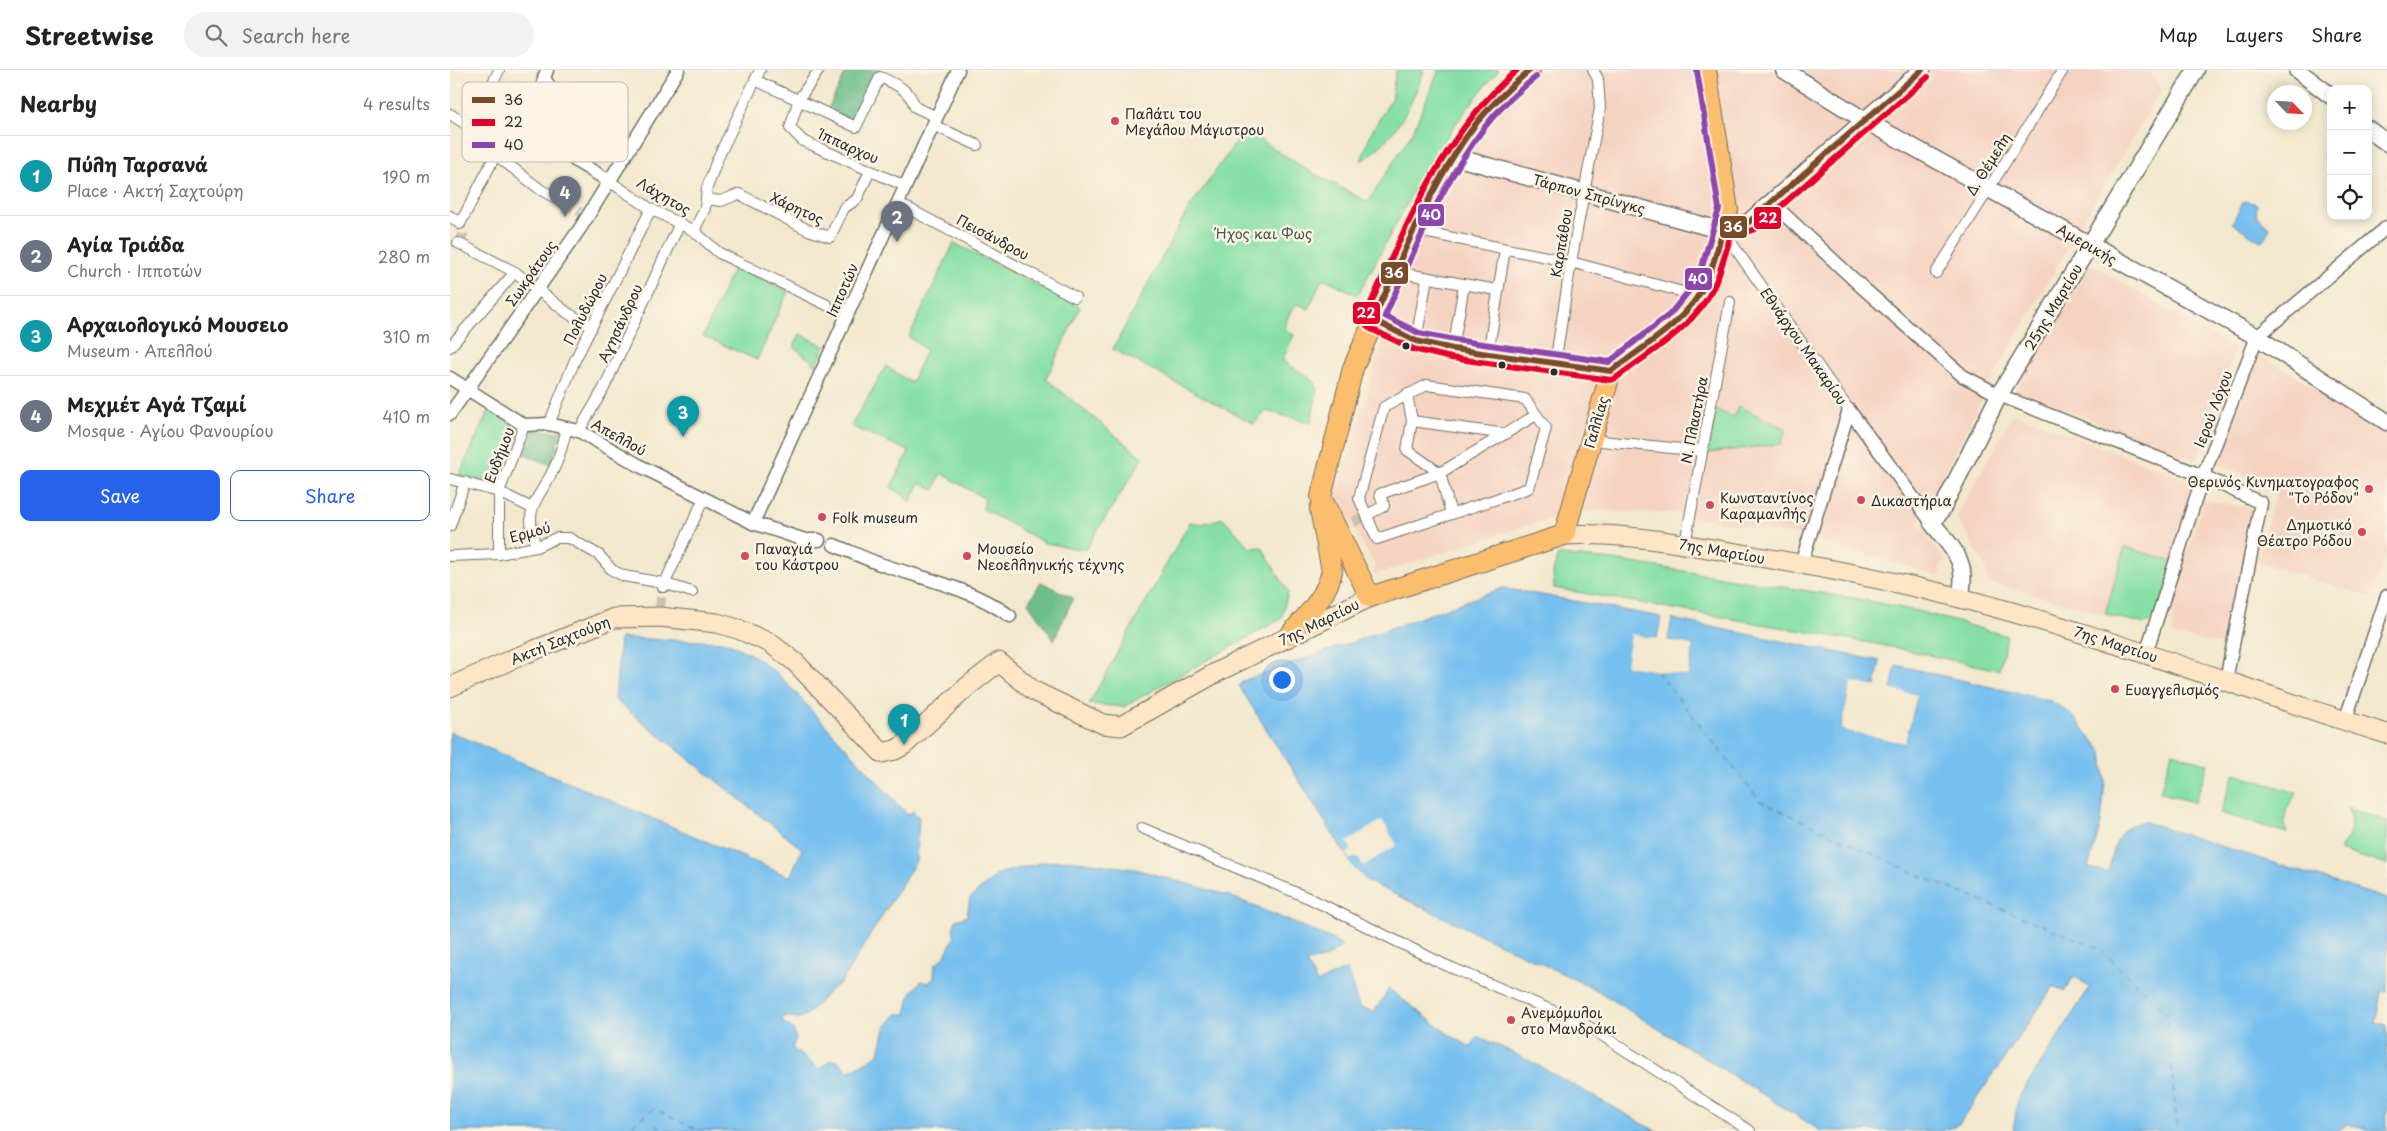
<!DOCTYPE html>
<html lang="en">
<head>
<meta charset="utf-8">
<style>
  :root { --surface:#fff; --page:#f2f2f2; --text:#222; --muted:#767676; --line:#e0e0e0; --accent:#2563eb }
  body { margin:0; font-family:"Playpen Sans",sans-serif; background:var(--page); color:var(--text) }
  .controls { position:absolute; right:15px; top:15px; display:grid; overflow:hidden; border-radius:10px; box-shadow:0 2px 12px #0003 }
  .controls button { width:45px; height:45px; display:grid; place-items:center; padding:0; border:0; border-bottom:1px solid var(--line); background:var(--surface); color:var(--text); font:25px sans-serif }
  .compass { position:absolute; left:1817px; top:15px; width:45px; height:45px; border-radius:50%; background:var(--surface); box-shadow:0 2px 12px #0003; rotate:115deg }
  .you { position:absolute; left:831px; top:609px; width:18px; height:18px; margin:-12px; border:4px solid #fff; border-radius:50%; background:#1a73e8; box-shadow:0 0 0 8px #1a73e833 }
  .badge { display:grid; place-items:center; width:32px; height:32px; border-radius:50%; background:var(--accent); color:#fff; font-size:16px; font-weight:700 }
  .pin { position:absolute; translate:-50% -41px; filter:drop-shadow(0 1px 2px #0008) }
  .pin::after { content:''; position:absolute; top:26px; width:18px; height:15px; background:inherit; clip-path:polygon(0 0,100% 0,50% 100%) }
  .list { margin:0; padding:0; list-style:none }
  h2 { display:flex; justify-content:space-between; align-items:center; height:65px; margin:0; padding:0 20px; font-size:21px }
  h2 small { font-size:16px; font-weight:400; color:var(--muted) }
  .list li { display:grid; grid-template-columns:32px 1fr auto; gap:15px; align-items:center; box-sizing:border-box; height:80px; padding:0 20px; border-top:1px solid var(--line) }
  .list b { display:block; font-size:19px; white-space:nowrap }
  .list p { margin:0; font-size:16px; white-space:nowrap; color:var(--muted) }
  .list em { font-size:16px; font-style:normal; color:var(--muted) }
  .actions { display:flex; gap:10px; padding:15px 20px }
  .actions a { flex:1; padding:11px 0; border:1px solid var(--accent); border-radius:10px; text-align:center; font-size:18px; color:var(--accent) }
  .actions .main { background:var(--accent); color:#fff }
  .icon { flex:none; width:28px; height:28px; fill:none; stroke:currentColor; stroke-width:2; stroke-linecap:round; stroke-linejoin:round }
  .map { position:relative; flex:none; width:1937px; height:1061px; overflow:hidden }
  header { display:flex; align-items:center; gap:30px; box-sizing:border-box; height:70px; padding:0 25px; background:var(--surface); border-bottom:1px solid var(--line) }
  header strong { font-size:24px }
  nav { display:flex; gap:28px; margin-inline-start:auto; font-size:18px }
  .search { width:350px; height:45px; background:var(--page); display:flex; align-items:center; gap:12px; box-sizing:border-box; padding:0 18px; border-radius:28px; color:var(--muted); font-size:19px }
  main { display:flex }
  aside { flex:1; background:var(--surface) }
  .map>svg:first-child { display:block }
  .built { fill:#f5d3c1 }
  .green { fill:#86e0a6; stroke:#588668 }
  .forest { fill:#6cbe8b; stroke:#4c745b }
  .water { fill:#76c0ef; stroke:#50768d }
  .pier { fill:#f2e8cd }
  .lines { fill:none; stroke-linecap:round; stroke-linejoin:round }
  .ferry { stroke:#425866; stroke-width:1; stroke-dasharray:6 5; stroke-linecap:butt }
  .pedestrian-tunnel { stroke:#cac2ad; stroke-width:10; stroke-dasharray:10 5; stroke-linecap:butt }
  .pedestrian-casing { stroke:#716d64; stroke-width:12 }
  .minor-casing { stroke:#716d64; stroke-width:15 }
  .tertiary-casing { stroke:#716d64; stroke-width:19 }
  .secondary-casing { stroke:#716d64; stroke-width:21 }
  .primary-casing { stroke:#716d64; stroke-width:22 }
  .pedestrian { stroke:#fff; stroke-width:10 }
  .minor { stroke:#fff; stroke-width:12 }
  .tertiary { stroke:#fff; stroke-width:16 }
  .secondary { stroke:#fde5c5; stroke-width:19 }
  .primary { stroke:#fbbe6e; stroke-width:20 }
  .bus-1-casing { stroke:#fcf5e5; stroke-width:10 }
  .bus-2-casing { stroke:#fcf5e5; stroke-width:10 }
  .bus-3-casing { stroke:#fcf5e5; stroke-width:10 }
  .bus-1 { stroke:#7a4b2a; stroke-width:6 }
  .bus-2 { stroke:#e4002b; stroke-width:6 }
  .bus-3 { stroke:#8e44ad; stroke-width:6 }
  .poi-dot { fill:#d1495b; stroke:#fcf5e5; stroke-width:2 }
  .bus-dot { fill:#2b2b2b; stroke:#fcf5e5; stroke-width:2 }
  .labels { text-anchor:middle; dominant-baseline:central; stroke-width:5; stroke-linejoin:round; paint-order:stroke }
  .poi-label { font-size:14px; fill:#2b2b2b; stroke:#fcf5e5; text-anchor:start }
  .street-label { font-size:14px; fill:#2b2b2b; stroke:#fcf5e5 }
  .park-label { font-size:14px; fill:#42584a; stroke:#fcf5e5 }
  .key { fill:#fcf5e5; stroke:#bdb8ad; stroke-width:1 }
  .key-label { font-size:14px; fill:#2b2b2b }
  .line-badge { stroke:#fcf5e5; stroke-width:2 }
  .badge-label { font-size:14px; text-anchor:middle; font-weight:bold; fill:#fff }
</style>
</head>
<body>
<header>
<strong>Streetwise</strong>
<div class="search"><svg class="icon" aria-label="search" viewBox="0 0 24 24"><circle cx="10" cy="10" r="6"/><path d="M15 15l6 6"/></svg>Search here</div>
<nav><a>Map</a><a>Layers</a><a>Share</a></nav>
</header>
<main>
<aside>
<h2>Nearby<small>4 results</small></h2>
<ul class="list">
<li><span class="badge" style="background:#0f9aa8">1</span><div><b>Πύλη Ταρσανά</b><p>Place · Ακτή Σαχτούρη</p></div><em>190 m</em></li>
<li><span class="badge" style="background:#6b7280">2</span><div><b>Αγία Τριάδα</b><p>Church · Ιπποτών</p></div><em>280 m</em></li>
<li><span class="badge" style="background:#0f9aa8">3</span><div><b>Αρχαιολογικό Μουσειο</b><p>Museum · Απελλού</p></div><em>310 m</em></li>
<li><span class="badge" style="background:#6b7280">4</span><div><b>Μεχμέτ Αγά Τζαμί</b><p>Mosque · Αγίου Φανουρίου</p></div><em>410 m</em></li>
</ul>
<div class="actions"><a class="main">Save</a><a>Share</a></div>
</aside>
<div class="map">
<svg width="1937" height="1061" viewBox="0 0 1937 1061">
  <rect width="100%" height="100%" fill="#fcf5e5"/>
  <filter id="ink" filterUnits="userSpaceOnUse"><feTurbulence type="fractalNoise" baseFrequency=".02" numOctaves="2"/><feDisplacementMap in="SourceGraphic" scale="10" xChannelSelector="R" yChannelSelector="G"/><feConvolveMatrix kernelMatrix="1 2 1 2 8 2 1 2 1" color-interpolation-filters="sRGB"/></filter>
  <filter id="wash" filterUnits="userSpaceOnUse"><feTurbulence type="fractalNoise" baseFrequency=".0096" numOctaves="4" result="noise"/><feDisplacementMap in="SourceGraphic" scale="20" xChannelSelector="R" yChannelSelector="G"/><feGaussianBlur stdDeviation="1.12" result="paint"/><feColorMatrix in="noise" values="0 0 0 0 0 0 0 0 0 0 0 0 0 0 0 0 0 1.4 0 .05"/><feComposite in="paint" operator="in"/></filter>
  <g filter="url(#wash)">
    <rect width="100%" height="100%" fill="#f2e8cd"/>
    <g class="built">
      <path d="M1089,0H1699L1712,19L1630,156L1541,312L1468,453L1494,490L1488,506L1363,468L1222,443L1124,440L924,505V494L886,427L955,197L1014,87L1037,54Z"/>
      <path d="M1641,194L1785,279L1747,391L1565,320Z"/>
      <path d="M1807,283L1937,361V480L1921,527L1807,492L1827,418L1768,394Z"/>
      <path d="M1564,343L1751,415L1725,492L1675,478L1655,544L1538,512L1535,496L1506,446Z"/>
      <path d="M1754,430L1806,439L1779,576L1722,565L1724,522Z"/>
    </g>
    <g class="green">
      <path d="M946,0H974C961,36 945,70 911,91L921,63L941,30Z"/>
      <path d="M989,0H1049C989,65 950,147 908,225L875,209L870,213L859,239L848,234C841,238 834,252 836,260L844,265L832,290L861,309L867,318L861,353L816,341L804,354L663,279L737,141L795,60L859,101L918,132L962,63Z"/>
      <path d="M504,173L630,237L596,309L693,388L635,480L595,473L533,439L535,429L491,403L484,420L470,413L461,431L441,417L459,381L401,356L436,296L461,313L476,280L459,267Z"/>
      <path d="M284,197L338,221L307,290L253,266Z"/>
      <path d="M350,264L375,276L366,295L344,277Z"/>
      <path d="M1288,336L1336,359L1331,374L1258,383L1266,340L1284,347Z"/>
      <path d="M39,340L72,360L48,415L9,405Z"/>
      <path d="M773,448L800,478L812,477L838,522L831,549L673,637L639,634L740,452L752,454Z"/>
      <path d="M1675,477L1725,492L1706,549L1695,554L1655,544Z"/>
      <path d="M1108,485L1163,490L1409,529L1467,541L1557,566L1549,600L1427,574L1104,518L1103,502Z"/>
      <path d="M1722,682L1758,694L1745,733L1710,722Z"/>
      <path d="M1784,704L1847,723C1836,738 1832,745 1837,763L1770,743Z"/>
      <path d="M1898,738L1937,751V795L1889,780C1902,763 1904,759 1898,738Z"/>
    </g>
    <g class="forest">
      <path d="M397,0H430L404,52L377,41Z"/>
      <path d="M77,359L111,362L101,395L68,382Z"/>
      <path d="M591,512L623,528L604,570L578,533Z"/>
    </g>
    <g class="water">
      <path d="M1794,131L1807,134L1806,145L1820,158L1812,172L1782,153Z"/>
      <path d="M1053,518L1211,547L1207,568L1181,565L1177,596L1238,606L1243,575L1218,570L1222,549L1430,591L1425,616L1401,613L1391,660L1455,673L1467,626L1441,620L1446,595L1601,631L1621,644L1652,681L1655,711L1651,753L1638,798L1658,802C1664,781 1667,752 1695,752L1937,829V922L1931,921L1926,952L1937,955V1061H1915V1058L1897,1054L1888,1061H1563L1568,1029L1640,917L1624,906L1614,922L1604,916L1509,1054L1493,1061H1371L1145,919L917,811L905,799L789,616L793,611Z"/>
      <path d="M170,568L277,572L302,585L329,605L458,745L463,741L469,748L466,791L390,914C373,920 367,943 349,948C343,949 339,945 333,947L332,952L343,959L346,969L342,978L369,999L381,990L389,992L399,1002L429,984L435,958L447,944H456L461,923L471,911L479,913L484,907L485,895L494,887L505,866L503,859L506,850L517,846L520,828L548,804L593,792L619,790L685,799L777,825L880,868L892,876L874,889L856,892L867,913L897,899L909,937L924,942L939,919L1001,966L1021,977L1028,966L1080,991L1206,1061H0V662L340,807L352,779L165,630Z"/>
    </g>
    <g class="pier">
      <path d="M1181,564L1209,569L1206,571L1183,567L1179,594L1207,599L1236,604L1240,577L1217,573L1216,570L1243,575L1238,606L1176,596Z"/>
      <path d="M1401,612L1428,617L1425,619L1403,615L1394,658L1454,670L1464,627L1441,622L1439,619L1467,625L1455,673L1391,660Z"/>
      <path d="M932,750L947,775L913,796L906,786L900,790L896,784L902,780L897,772Z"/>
    </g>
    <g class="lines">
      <g class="ferry">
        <path d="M1207,601L1310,731L1475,808L1649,878L1717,943L1727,1061"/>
        <path d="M173,1061L204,1039L250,1061"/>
        <path d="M197,1061L205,1055L218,1061"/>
      </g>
    </g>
  </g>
  <g filter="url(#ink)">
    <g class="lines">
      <g class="pedestrian-tunnel">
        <path d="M115,133L130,142"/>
        <path d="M8,173L13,165L10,154"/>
        <path d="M377,235L390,241"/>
        <path d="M903,452L917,445"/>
        <path d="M210,537L213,517"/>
      </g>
      <g class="pedestrian-casing">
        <g id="pedestrian">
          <path d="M369,0L349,29L340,58L353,71L455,116"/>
          <path d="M94,8L63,77L57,81L51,89L91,120L115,133"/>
          <path d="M305,10L406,57L430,7C446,14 460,20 465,37L487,47"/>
          <path d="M0,44L57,81"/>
          <path d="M483,55L527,75"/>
          <path d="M20,56L29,42L49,0"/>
          <path d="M159,111L201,139L244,161L269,183L377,235"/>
          <path d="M256,129L271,131L289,124L358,160L380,167L394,138L407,129L420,101"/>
          <path d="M448,133L625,227"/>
          <path d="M0,146L10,154L45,86L51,89"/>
          <path d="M964,160L1121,192L1248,226"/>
          <path d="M244,161L255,138L257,118L267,90L310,0"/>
          <path d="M1273,161L1399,340"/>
          <path d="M8,173L65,202L119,244L142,256"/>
          <path d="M946,202L1047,220"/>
          <path d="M1486,203L1613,0"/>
          <path d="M966,271L977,208"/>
          <path d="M0,277L65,202"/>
          <path d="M1003,279L1014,215"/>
          <path d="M1038,284L1055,179"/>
          <path d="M1105,294L1121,192L1150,38L1148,9L1143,0"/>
          <path d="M977,315L1075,329L1096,358L1079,418L927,469L909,428L934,337Z"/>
          <path d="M957,324L962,351L957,380L990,403"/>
          <path d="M962,351L1056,364"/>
          <path d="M99,354L125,290L201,139"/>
          <path d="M129,361L154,318L230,153"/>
          <path d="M1141,370L1252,381"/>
          <path d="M0,409L49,422L82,438"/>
          <path d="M1001,444L990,403L1086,345"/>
          <path d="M917,445L934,436L930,424L990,403"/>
          <path d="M0,456L15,412"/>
          <path d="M1235,474L1280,232"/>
          <path d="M86,477C72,432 90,431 106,394C111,382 114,370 117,357"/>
          <path d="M49,484V422L74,355"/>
          <path d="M0,486L49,484L86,477L106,468H119L149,485L162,500L174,506L213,513L242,522"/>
          <path d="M213,517L254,428"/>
          <path d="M692,758L861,829L993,894L1136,955L1300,1061"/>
        </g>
      </g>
      <g class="minor-casing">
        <g id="minor">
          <path d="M97,0L94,8L114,40L139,63L126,91L159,111"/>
          <path d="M1321,132L1413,218L1513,306L1549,325L1753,406L1811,433L1776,610"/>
          <path d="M0,308L74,355L99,354L129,361L192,397L303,453L355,470H369"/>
          <path d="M1399,340L1482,453"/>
          <path d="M0,344L131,157L228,0"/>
          <path d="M303,453L508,0"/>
          <path d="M384,475C399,481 414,488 430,494C474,509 521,518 560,546"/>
          <path d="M1351,494L1399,340"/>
          <path d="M1696,583L1753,406L1807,267L1937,157"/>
          <path d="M1895,651L1937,526"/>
        </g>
      </g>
      <g class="tertiary-casing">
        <g id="tertiary">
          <path d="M1334,0L1414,50L1807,267L1937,352"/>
          <path d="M1847,0L1881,26"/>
          <path d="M1918,59L1937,73"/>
          <path d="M1005,87L1273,161L1299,152L1472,0"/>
          <path d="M923,250L966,271L1003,279L1161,301"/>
          <path d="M1510,528C1519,492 1504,480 1482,453L1491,441L1549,325L1746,0"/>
        </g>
      </g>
      <g class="secondary-casing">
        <g id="secondary">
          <path d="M1114,465C1179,462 1244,476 1309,487C1376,498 1444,511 1510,528C1655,565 1794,620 1937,664"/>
          <path d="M0,617L65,588L164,548L210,547L267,553L288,559L320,573L345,592L432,683L445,680L454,675L518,616L549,592L584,621L653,654L671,656L769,601L920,527"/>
        </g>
      </g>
      <g class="primary-casing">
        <g id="primary">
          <path d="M1080,0L1068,9L1031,48L1005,87L964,160L903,298L871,427L920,527L1114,465L1161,301L1226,250L1248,226L1256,214L1278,140L1256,0"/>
          <path d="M841,564C857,545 877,526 882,501L870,439"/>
        </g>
      </g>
      <use href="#pedestrian" class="pedestrian"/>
      <use href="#minor" class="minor"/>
      <use href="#tertiary" class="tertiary"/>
      <use href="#secondary" class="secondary"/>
      <use href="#primary" class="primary"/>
      <g class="bus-1-casing">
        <path id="bus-1" d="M1080,0C1061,16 1044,32 1028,51C982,110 954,183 923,250L966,271L1003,279L1161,301C1194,276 1238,251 1256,212C1264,196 1267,178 1273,161L1299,152L1472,0"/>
      </g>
      <g class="bus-2-casing">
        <path id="bus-2" d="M1067,0C991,65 956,158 915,246V253L919,258L963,279L1001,288L1161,310L1166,308C1200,282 1246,256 1264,216C1271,201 1275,184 1280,168L1305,159L1478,7"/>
      </g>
      <g class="bus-3-casing">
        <path id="bus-3" d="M1086,7C1067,22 1049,38 1034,58C991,114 964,182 935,246L969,263L1005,270L1159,292L1220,244L1248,210L1269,139L1247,1"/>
      </g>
      <use href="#bus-1" class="bus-1"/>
      <use href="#bus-2" class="bus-2"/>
      <use href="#bus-3" class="bus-3"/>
    </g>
  </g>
  <g class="poi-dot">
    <circle cx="665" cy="51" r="5"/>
    <circle cx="1919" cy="419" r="5"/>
    <circle cx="1411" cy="430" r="5"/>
    <circle cx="1260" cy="435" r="5"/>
    <circle cx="372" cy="447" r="5"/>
    <circle cx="1912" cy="462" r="5"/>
    <circle cx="295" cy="486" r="5"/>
    <circle cx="517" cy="486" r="5"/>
    <circle cx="1665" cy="619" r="5"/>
    <circle cx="1061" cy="950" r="5"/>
  </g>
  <g class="bus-dot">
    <circle cx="956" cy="276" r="4.5"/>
    <circle cx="1052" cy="295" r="4.5"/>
    <circle cx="1104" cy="302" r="4.5"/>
  </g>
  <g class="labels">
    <g class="poi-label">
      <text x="675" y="43">Παλάτι του<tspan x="675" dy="16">Μεγάλου Μάγιστρου</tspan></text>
      <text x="1909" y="411" text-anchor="end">Θερινός Κινηματογραφος<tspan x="1909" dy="16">"Το Ρόδον"</tspan></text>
      <text x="1270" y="427">Κωνσταντίνος<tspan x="1270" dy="16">Καραμανλής</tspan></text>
      <text x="1421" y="430">Δικαστήρια</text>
      <text x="382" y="447">Folk museum</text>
      <text x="1902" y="454" text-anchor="end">Δημοτικό<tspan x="1902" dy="16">Θέατρο Ρόδου</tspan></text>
      <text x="305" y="478">Παναγιά<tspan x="305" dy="16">του Κάστρου</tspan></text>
      <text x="527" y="478">Μουσείο<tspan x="527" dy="16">Νεοελληνικής τέχνης</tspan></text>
      <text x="1675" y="619">Ευαγγελισμός</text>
      <text x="1071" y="942">Ανεμόμυλοι<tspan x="1071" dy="16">στο Μανδράκι</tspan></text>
    </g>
    <g class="street-label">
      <text transform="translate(399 76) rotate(24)">Ίππαρχου</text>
      <text transform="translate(1538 94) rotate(-58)">Δ. Θέμελη</text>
      <text transform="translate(1139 124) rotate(15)">Τάρπον Σπρίνγκς</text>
      <text transform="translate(214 126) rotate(30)">Λάχητος</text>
      <text transform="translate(347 138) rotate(25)">Χάρητος</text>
      <text transform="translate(543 167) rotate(28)">Πεισάνδρου</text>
      <text transform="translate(1111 173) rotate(-80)">Καρπάθου</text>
      <text transform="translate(1637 174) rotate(30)">Αμερικής</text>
      <text transform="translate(81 203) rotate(-55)">Σωκράτους</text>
      <text transform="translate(392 220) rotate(-66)">Ιπποτών</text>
      <text transform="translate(1603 237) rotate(-59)">25ης Μαρτίου</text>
      <text transform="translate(135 239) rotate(-63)">Πολυδώρου</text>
      <text transform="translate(170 253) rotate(-65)">Αγησάνδρου</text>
      <text transform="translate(1354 276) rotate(55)">Εθνάρχου Μακαρίου</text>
      <text transform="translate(1763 339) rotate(-69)">Ιερού Λόχου</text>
      <text transform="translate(1244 350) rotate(-79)">Ν. Πλαστήρα</text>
      <text transform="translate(1146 352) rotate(-74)">Γαλλίας</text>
      <text transform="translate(169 367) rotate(29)">Απελλού</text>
      <text transform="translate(49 385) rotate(-69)">Ευδήμου</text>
      <text transform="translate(80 462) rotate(-15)">Ερμού</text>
      <text transform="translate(1272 481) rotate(10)">7ης Μαρτίου</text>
      <text transform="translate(869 552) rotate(-26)">7ης Μαρτίου</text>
      <text transform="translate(110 570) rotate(-22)">Ακτή Σαχτούρη</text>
      <text transform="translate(1666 574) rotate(18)">7ης Μαρτίου</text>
    </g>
    <g class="park-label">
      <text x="814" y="163">Ήχος και Φως</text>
    </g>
  </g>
  <rect x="12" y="12" width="166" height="80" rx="8" class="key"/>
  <rect x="22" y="27" width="23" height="6" fill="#7a4b2a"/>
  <rect x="22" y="49" width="23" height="7" fill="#e4002b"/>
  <rect x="22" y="72" width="23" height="6" fill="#8e44ad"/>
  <g class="key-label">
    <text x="54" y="35">36</text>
    <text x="54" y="57">22</text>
    <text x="54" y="80">40</text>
  </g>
  <g class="line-badge">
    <rect x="967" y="133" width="28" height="24" rx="5" fill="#8e44ad"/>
    <rect x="1303" y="136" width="29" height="24" rx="5" fill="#e4002b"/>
    <rect x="1269" y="145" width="29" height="24" rx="5" fill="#7a4b2a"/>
    <rect x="930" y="191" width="29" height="24" rx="5" fill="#7a4b2a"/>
    <rect x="1234" y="197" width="29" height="24" rx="5" fill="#8e44ad"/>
    <rect x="902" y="231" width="29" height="24" rx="5" fill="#e4002b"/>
  </g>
  <g class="badge-label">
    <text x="981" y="150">40</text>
    <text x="1318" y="153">22</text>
    <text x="1283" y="162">36</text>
    <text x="944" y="208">36</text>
    <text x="1248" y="214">40</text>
    <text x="916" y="248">22</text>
  </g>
</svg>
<div class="controls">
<button>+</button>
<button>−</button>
<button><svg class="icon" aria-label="locate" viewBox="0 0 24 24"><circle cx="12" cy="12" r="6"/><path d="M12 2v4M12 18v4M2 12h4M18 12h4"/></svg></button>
</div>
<svg class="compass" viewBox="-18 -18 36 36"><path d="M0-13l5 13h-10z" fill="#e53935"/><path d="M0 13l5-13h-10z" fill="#767676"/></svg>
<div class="you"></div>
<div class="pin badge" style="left:454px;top:675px;background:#0f9aa8">1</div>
<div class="pin badge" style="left:447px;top:172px;background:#6b7280">2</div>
<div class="pin badge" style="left:233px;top:367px;background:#0f9aa8">3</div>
<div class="pin badge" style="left:115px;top:147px;background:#6b7280">4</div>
</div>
</main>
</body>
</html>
